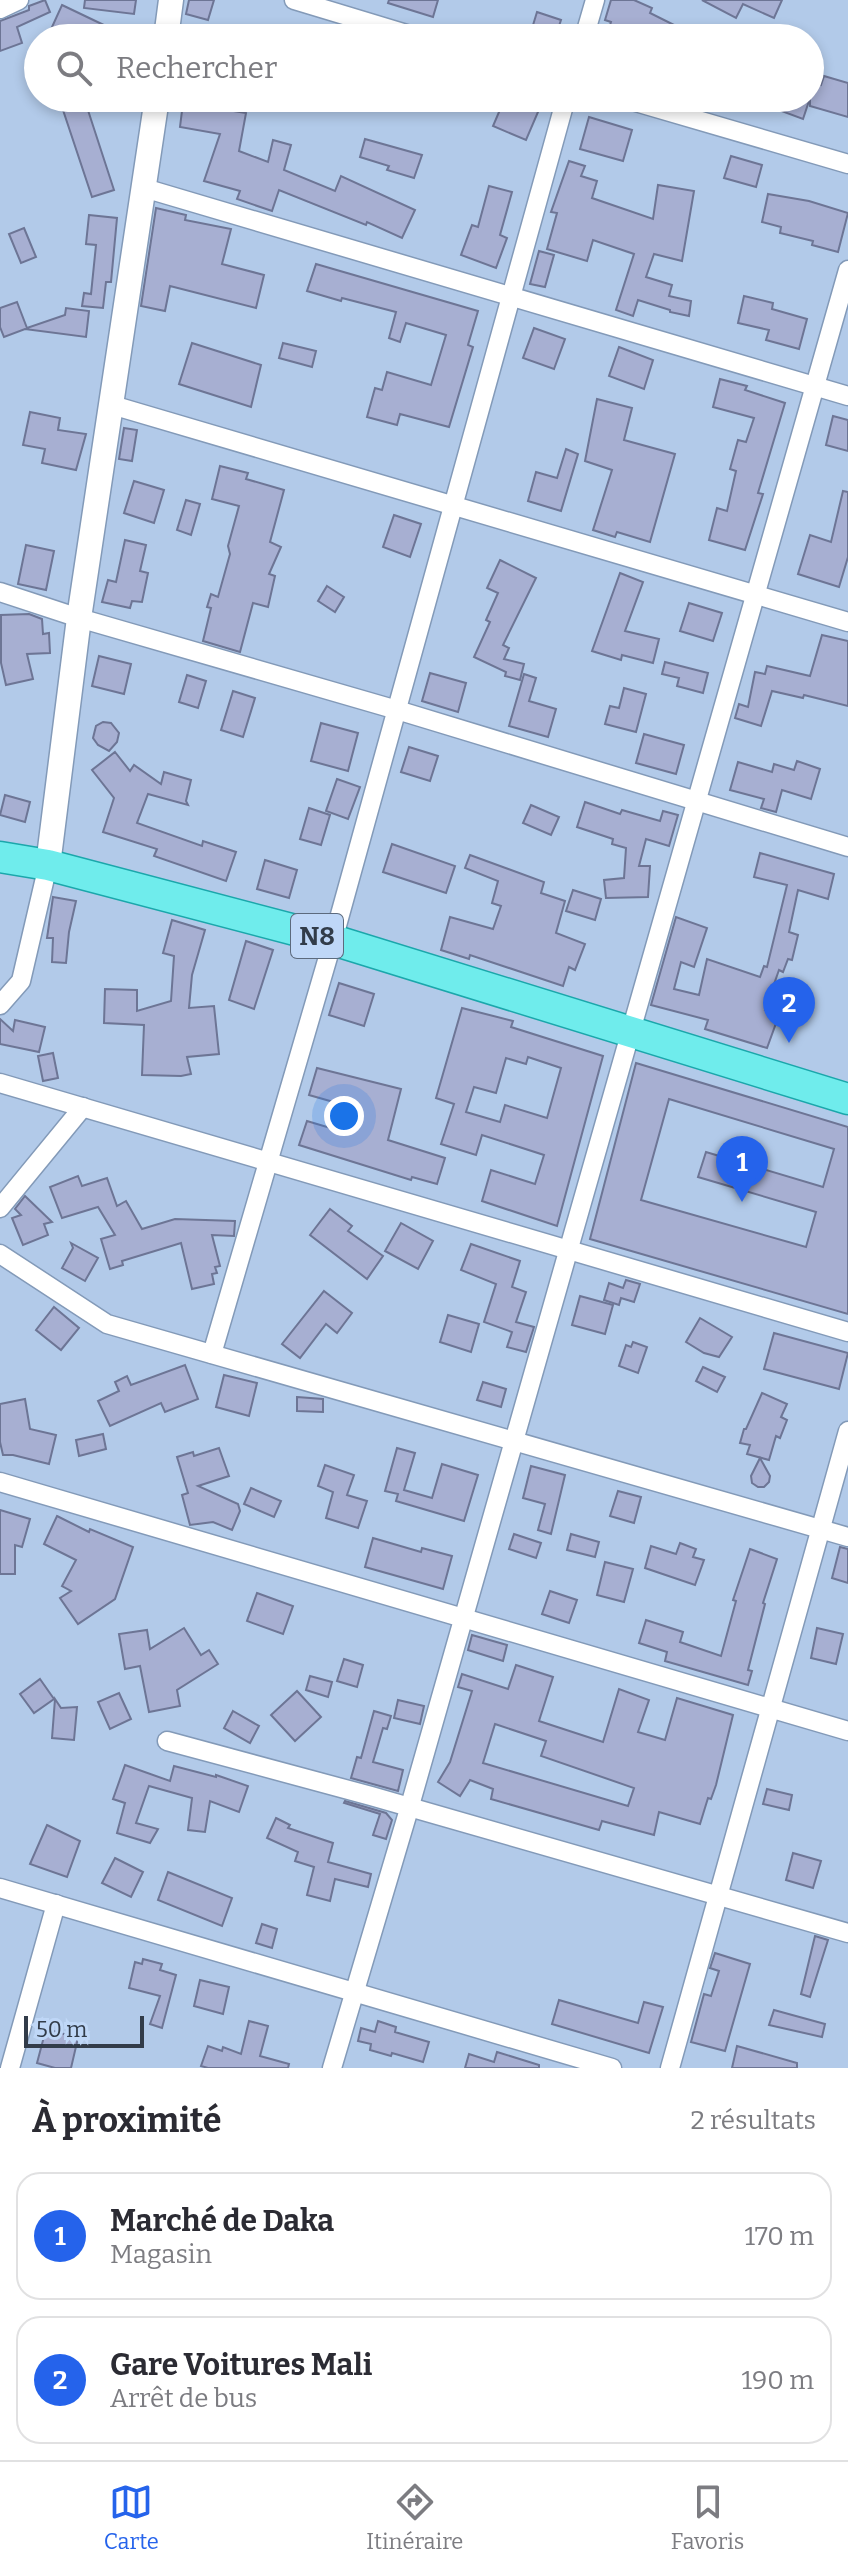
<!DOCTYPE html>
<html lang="fr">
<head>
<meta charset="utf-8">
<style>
  :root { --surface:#fff; --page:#f2f2f3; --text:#2b2b33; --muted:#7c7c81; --line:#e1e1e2; --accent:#2563eb }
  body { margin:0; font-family:Bitter,serif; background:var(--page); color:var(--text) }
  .scale { position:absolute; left:24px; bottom:20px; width:120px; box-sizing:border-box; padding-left:8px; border:4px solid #323c49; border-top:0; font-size:22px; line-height:28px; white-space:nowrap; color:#323c49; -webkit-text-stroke:6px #bfd7f7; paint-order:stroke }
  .you { position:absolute; left:344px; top:1116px; width:28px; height:28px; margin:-20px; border:6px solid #fff; border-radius:50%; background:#1a73e8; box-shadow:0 0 0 12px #1a73e833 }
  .badge { display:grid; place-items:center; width:52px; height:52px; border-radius:50%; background:var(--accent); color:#fff; font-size:26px; font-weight:700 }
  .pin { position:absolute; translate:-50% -66px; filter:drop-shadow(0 2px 4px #0008) }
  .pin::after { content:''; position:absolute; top:42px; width:28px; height:24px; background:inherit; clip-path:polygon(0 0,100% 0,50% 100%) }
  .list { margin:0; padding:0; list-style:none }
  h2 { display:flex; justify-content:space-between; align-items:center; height:104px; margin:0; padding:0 32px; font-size:34px }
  h2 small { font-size:26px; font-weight:400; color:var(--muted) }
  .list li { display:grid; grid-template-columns:52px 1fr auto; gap:24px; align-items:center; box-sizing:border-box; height:128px; margin:0 16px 16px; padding:0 16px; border:2px solid var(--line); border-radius:24px }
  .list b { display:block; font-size:30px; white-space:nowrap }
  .list p { margin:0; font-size:26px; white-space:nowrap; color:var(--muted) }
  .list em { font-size:26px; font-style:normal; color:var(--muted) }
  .icon { flex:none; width:44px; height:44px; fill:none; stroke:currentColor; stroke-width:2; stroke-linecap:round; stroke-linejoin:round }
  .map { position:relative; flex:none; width:848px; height:2068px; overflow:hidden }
  .search { position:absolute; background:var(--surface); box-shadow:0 4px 12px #0003; left:24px; right:24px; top:24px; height:88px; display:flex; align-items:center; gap:20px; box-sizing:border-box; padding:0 28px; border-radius:44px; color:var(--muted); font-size:30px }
  .sheet { height:392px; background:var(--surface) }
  nav { display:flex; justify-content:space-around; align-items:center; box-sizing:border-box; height:112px; border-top:2px solid var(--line); background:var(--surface); font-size:22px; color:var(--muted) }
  nav a { display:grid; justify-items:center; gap:4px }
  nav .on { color:var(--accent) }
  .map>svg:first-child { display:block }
  .building { fill:#a7afd2; stroke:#6d7595; stroke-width:2; fill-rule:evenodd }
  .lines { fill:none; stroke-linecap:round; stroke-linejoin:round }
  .minor-casing { stroke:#839ab8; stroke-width:21 }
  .tertiary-casing { stroke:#839ab8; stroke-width:27 }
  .primary-casing { stroke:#1ba7ab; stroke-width:33 }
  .minor { stroke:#fff; stroke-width:18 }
  .tertiary { stroke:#fff; stroke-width:24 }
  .primary { stroke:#6fecec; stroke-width:30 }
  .labels { text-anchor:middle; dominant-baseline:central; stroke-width:8; stroke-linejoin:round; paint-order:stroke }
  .shield { fill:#bfd7f7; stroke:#5c6a7d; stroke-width:2 }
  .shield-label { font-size:26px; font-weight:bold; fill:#323c49 }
</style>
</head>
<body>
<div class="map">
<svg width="848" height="2068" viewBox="0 0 848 2068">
  <rect width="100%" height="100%" fill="#b2cae9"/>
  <g class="building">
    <path d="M45,0L50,12L17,27L22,43L0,51V21L29,10V6Z"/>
    <path d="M85,0H136L134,14L84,8Z"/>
    <path d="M189,0H214L208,20L186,14Z"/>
    <path d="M389,0H438L433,17L388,3Z"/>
    <path d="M611,0H634L652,8L650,13L700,38H606L611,22L605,20Z"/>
    <path d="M702,0H782L774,18L743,4L736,18Z"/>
    <path d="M62,5L131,38H47Z"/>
    <path d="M537,12L561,20L555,38H540L530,35Z"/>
    <path d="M824,76L848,83V117L810,106V80L821,85Z"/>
    <path d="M59,98H84L114,190L92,197Z"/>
    <path d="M505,98H544L526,140L493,126Z"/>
    <path d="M780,98H810L803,119L776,109Z"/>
    <path d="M183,103L246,113L239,151L268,162L273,140L291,145L284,170L335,191L341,176L415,210L402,238L367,222L366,225L279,190L272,211L237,199L240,191L204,181L220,134L180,127Z"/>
    <path d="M589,117L632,130L623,161L580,149Z"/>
    <path d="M365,139L422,155L414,178L387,170L389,166L360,157Z"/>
    <path d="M731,156L762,165L756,187L724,178Z"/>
    <path d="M569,161L585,166L581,176L597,181L592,198L653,219L658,185L694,191L682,261L654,254L646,277L672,285L669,296L691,301L689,316L670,312V310L638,300L633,316L616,310L634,254L593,240L587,261L547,249L557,213L551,212Z"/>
    <path d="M489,186L512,192L500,235L507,238L496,268L461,255L472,225L478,227Z"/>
    <path d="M768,194L809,201L848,213L838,252L812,245L813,241L780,233L781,227L762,222Z"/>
    <path d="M156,208L186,215L185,220L231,229L222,264L264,275L256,308L170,286L165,311L141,306Z"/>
    <path d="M89,215L117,218L111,282H106L103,308L82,306L84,293L91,294L96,245L86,244Z"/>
    <path d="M24,228L36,257L21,263L9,234Z"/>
    <path d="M539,251L554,255L545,287L530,284Z"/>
    <path d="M316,264L478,311L468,345L473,347L449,427L400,414L397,425L367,417L375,388L382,390L387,372L431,385L446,335L406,323L400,342L389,338L396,312L342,298L341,301L307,291Z"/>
    <path d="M744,296L773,303L772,309L807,319L799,349L766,340L769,330L738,323Z"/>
    <path d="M17,302L27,328L65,315L66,308L89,311L86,337L25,329L4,337L0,327V308Z"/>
    <path d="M534,328L565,339L554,369L523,358Z"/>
    <path d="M192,343L261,365L251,407L179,384Z"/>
    <path d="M283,343L316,351L312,367L279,358Z"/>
    <path d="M619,347L653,360L644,389L609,376Z"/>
    <path d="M720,379L747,386L745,390L785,403L758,493L763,494L745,550L709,540L717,508L727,511L736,471L730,469L738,440L746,442L754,418L713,407Z"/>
    <path d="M597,399L632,408L624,440L675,454L650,542L617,532L615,537L593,530L612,470L585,461Z"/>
    <path d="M30,412L60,418L58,430L86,434L76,470L42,463L45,449L23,445Z"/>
    <path d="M833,416L848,420V451L826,445Z"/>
    <path d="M124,428L137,430L132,461L119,459Z"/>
    <path d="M566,449L578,454L561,511L528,501L536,472L557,478Z"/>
    <path d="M220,466L248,473L246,479L284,490L270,542L281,547L269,574L275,576L268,607L253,603L240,652L203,641L211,608L207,607L211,594L218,597L230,554L228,546L239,506L212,499Z"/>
    <path d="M134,481L164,490L154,523L124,513Z"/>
    <path d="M843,491L848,492V557L839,587L798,574L810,535L831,542Z"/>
    <path d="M186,500L200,504L191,535L177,530Z"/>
    <path d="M394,515L421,524L410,557L383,547Z"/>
    <path d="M125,540L146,545L140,571L148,573L142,602L132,601L130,608L102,602L108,580L116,582Z"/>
    <path d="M26,545L54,551L46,590L18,584Z"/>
    <path d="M500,560L536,578L503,645L509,648L504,659L524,664L520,680L505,676L506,672L474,657L490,622L486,620L498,593L487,588Z"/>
    <path d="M620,573L643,582L625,631L659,639L653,663L622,655L621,660L592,651Z"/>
    <path d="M327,586L344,597L335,612L318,601Z"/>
    <path d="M689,603L722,613L713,641L680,631Z"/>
    <path d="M29,614L42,619L43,634L49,633L50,653L27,654L33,679L6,685L1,663V615Z"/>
    <path d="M822,635L848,641V706L804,695L803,698L772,691L761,726L735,718L739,704L748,707L755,672L765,674L767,666L810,676Z"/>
    <path d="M99,656L131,664L124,694L92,686Z"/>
    <path d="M665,662L708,673L703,693L677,686L679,678L662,674Z"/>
    <path d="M430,673L466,683L458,712L422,701Z"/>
    <path d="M524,674L536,678L529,701L556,709L548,737L509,726Z"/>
    <path d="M187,675L206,681L198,708L179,702Z"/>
    <path d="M624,688L646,694L636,732L605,724L610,706L619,708Z"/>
    <path d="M233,691L255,698L243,737L221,730Z"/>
    <path d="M103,722L111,723L119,733L117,742L109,751L98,745L93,738L96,726Z"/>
    <path d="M321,723L358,733L348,771L311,761Z"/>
    <path d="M644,734L684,745L676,774L636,763Z"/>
    <path d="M409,747L438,756L430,781L401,772Z"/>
    <path d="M115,752L130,771L134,765L161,784L164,772L191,780L186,801L188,805L148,794L137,823L202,846L203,841L236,852L226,881L154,856L157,849L103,832L114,798L92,770Z"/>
    <path d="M797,761L820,769L811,799L782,790L776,812L761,808L764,799L730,790L738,762L772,772L774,764L794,770Z"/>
    <path d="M337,779L360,787L348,819L326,811Z"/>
    <path d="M5,795L30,802L25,822L0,815Z"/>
    <path d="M585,802L620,814L622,810L660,821L663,811L678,815L669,846L646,839L639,866H650L648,897L606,898L604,880L624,878L626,848L612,844L613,839L577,827Z"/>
    <path d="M531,805L559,817L551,835L523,823Z"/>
    <path d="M309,808L330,815L321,845L300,839Z"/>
    <path d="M392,844L455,866L446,893L383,872Z"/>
    <path d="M760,853L834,874L828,899L798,890L789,932L798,935L792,960L788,959L783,972L779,970L765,1010L779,1015L767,1048L705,1029L708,1020L651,1005L676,917L707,928L694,967L681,962L674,989L699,995L707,959L760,977L764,966L767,967L787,885L754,877Z"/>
    <path d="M470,855L544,882L541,893L565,901L556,933L585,944L575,970L569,967L563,986L470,955L469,959L441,950L450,917L493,929L501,906L492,903L498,881L465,868Z"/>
    <path d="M265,860L297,870L289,898L257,889Z"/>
    <path d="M573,890L601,899L595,920L566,911Z"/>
    <path d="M53,897L76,901L69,932L66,963L52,962L53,938H47Z"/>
    <path d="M172,920L205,930L192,975L189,1008L214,1006L219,1054L187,1057L191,1074L181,1076L142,1075L144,1025L104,1023L105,989L137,990V1011L171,1001L174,956L163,953Z"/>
    <path d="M246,941L273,950L254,1009L229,1000Z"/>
    <path d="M339,983L374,994L364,1026L329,1015Z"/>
    <path d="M462,1008L513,1021L511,1027L603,1056L557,1226L482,1201L491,1170L535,1184L544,1155L482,1135L476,1155L441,1144L454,1104L436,1098ZM528,1057L561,1068L547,1118L505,1105L500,1122L466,1112L474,1087L496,1093L506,1058L526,1064Z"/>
    <path d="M0,1019L13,1031L15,1020L45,1027L39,1052L0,1044Z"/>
    <path d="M53,1053L58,1078L43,1081L38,1056Z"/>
    <path d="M636,1063L848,1127V1314L590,1239ZM669,1099L834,1149L823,1187L706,1152L698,1177L816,1212L806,1247L641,1200Z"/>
    <path d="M317,1068L401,1089L388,1140L445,1158L437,1184L412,1177L411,1180L299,1145L307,1121L337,1130L344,1105L309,1095Z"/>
    <path d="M78,1176L82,1186L107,1178L117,1206L126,1201L142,1229L175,1219L235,1221L234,1236L212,1235L220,1266L215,1267L217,1273L212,1274L214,1284L192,1289L181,1243L122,1261L123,1265L110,1269L101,1239L115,1235L98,1207L62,1218L50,1187Z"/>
    <path d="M25,1196L52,1222L44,1224L48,1235L23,1245L12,1218L21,1215L15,1209Z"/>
    <path d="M330,1209L352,1226L348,1231L383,1256L367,1279L310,1235Z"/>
    <path d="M401,1223L433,1241L418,1269L385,1251Z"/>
    <path d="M71,1243L98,1258L85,1281L62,1268L73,1248Z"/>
    <path d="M471,1244L520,1261L512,1287L526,1292L516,1322L534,1327L526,1352L507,1347L512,1332L484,1322L496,1284L461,1270Z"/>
    <path d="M626,1280L640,1284L634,1302L621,1298L619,1305L604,1300L609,1283L623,1288Z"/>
    <path d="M324,1291L352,1313L337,1333L326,1324L300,1358L282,1344Z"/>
    <path d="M580,1296L613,1305L605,1334L572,1325Z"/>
    <path d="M54,1307L79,1328L61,1350L36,1330Z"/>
    <path d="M448,1315L479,1324L471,1352L440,1342Z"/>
    <path d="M700,1318L732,1337L719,1357L704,1353L686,1342Z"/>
    <path d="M774,1333L848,1353L839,1389L764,1369Z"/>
    <path d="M633,1342L647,1347L638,1373L619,1366L626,1345L631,1347Z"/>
    <path d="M185,1365L198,1399L165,1412L161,1403L110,1426L98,1401L119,1391L115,1382L127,1376L131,1385Z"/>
    <path d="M703,1367L725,1377L717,1392L696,1381Z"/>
    <path d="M224,1375L257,1383L249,1416L216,1407Z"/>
    <path d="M483,1382L506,1389L501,1407L477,1400Z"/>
    <path d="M762,1393L787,1404L781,1417L787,1420L780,1438L776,1436L769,1460L747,1454L750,1445L740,1443L744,1429H746Z"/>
    <path d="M297,1397L323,1399V1412L297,1411Z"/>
    <path d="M25,1399L30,1429L56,1435L49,1464L13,1455H3L0,1442V1404Z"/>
    <path d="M103,1434L106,1449L79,1456L76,1440Z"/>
    <path d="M219,1448L229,1476L198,1486L238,1504L240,1511L232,1530L213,1522L190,1525L182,1495L188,1493L177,1457L193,1452L194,1456Z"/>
    <path d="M397,1448L415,1453L404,1490L432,1498L442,1464L478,1475L464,1521L396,1501L398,1494L385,1491Z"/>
    <path d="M760,1458L770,1476L769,1482L764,1487H758L752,1483L751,1476Z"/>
    <path d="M325,1465L354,1475L347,1495L367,1501L358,1528L326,1518L333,1492L318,1486Z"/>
    <path d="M531,1466L565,1475L551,1534L538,1530L545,1504L523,1498Z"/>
    <path d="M251,1488L281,1501L274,1517L244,1504Z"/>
    <path d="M618,1491L641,1497L634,1523L610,1516Z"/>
    <path d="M0,1510L30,1519L22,1547L15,1545V1574H0Z"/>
    <path d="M57,1516L89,1532L90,1529L133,1547L115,1599L78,1624L60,1598L71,1591L62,1586L76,1560L44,1544Z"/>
    <path d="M514,1534L541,1543L536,1558L509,1549Z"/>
    <path d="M571,1534L599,1542L595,1557L567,1550Z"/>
    <path d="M373,1538L421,1552L422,1548L452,1556L443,1589L365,1567Z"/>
    <path d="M680,1543L696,1549L693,1557L704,1560L695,1585L645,1568L651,1546L676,1554Z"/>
    <path d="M840,1547L848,1549V1583L832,1578Z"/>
    <path d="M750,1549L777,1559L763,1603L765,1604L748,1670L752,1671L748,1685L665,1661L667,1652L639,1643L646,1620L683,1632L680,1642L721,1656L736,1601L733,1600Z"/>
    <path d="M605,1562L633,1569L624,1602L597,1595Z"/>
    <path d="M550,1591L577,1600L569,1623L542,1614Z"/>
    <path d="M257,1593L293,1606L283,1634L247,1621Z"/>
    <path d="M184,1628L201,1655L209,1650L218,1664L177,1690L180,1706L149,1712L140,1666L125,1669L119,1634L147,1630L150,1649Z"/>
    <path d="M817,1628L843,1634L836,1664L811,1658Z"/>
    <path d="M472,1635L507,1645L503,1661L468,1650Z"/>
    <path d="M344,1659L363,1665L357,1687L337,1681Z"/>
    <path d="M516,1665L553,1677L539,1721L603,1742L619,1689L649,1700L638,1732L665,1740L677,1698L733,1715L716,1785L711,1799L708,1798L700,1824L659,1812L654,1835L602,1821L599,1830L491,1799L493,1789L470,1780L460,1796L438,1782L450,1762L472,1691L458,1687L462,1674L508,1689ZM495,1724L546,1741L541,1756L634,1788L628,1806L483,1763Z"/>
    <path d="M310,1676L332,1682L328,1697L306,1690Z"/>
    <path d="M40,1679L54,1699L34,1713L20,1694Z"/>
    <path d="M297,1691L321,1717L295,1741L271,1715Z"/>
    <path d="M119,1693L131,1719L110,1729L98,1702Z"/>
    <path d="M55,1699L61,1708L77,1707L74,1740L52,1738Z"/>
    <path d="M398,1700L424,1706L420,1724L394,1718Z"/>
    <path d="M233,1711L259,1726L250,1743L224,1728Z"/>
    <path d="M374,1711L391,1716L387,1729L383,1728L373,1762L403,1770L398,1791L351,1778L357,1757L361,1758Z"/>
    <path d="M125,1765L170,1781L174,1766L216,1777V1775L248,1786L239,1812L210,1801L205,1832L188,1830L192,1798L149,1786L136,1823L158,1829L150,1843L117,1833L125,1803L113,1799Z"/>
    <path d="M767,1789L792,1795L789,1810L763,1804Z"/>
    <path d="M345,1801L386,1813L392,1820L386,1839L373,1835L380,1814L344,1803Z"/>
    <path d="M276,1818L290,1825L288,1828L333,1843L328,1862L371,1874L368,1887L335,1879L330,1901L307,1895L314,1867L295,1861L298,1852L267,1838Z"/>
    <path d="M47,1825L80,1841L67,1877L30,1864Z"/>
    <path d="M793,1853L821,1861L813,1888L786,1880Z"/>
    <path d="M115,1858L143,1872L131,1897L102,1883Z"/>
    <path d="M168,1872L232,1898L222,1926L158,1900Z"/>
    <path d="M262,1924L277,1929L272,1948L256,1943Z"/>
    <path d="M815,1936L828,1940L810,1997L801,1994Z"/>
    <path d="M715,1953L750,1964L725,2051L691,2042L704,1994L711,1996L719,1971L710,1968Z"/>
    <path d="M143,1959L162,1964L160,1970L176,1975L162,2028L150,2024L160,1996L129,1988L135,1962L142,1964Z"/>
    <path d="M200,1980L229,1987L223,2014L194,2006Z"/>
    <path d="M559,2000L638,2023L644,2002L663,2007L649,2053L552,2024Z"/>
    <path d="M774,2010L825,2024L822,2037L769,2025Z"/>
    <path d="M249,2021L268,2026L260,2056L289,2064L288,2068H208L201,2066L208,2046L222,2051L223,2047L241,2054Z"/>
    <path d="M378,2021L396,2027L395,2032L429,2042L423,2062L392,2053L391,2056L370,2050L371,2044L358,2041L361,2028L375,2032Z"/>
    <path d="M46,2029L78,2038L71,2068H55L37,2063Z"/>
    <path d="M737,2046L797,2063V2068H732Z"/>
    <path d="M497,2052L539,2065V2068H465L469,2054L494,2062Z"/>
  </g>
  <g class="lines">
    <g class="minor-casing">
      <g id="minor">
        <path d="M294,0L420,38"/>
        <path d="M0,9L19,0"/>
        <path d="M584,38L595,0"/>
        <path d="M622,98L848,164"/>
        <path d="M144,188L848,396"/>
        <path d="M112,405L848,622"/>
        <path d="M0,592L79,618L397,710L848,847"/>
        <path d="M0,1005L21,981L48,865"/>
        <path d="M0,1083L848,1332"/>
        <path d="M0,1208L83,1107"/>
        <path d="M0,1254L107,1324L848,1537"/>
        <path d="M212,1354L333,940L566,98"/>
        <path d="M0,1482L848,1731"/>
        <path d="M167,1741L371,1796L848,1933"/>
        <path d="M0,1888L612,2068"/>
        <path d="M10,2068L56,1904"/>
        <path d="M332,2068L409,1809L848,270"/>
        <path d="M670,2068L848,1431"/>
      </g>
    </g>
    <g class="tertiary-casing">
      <g id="tertiary">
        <path d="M166,38L171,0"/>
        <path d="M48,865L79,618L157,98"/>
      </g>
    </g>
    <g class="primary-casing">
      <path id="primary" d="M0,857L48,865L333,940L848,1099"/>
    </g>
    <use href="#minor" class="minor"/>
    <use href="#tertiary" class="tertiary"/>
    <use href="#primary" class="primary"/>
  </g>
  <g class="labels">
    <rect class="shield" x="291" y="914" width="52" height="44" rx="6"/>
    <g class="shield-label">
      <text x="317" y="936">N8</text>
    </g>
  </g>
</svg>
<div class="scale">50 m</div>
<div class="you"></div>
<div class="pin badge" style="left:742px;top:1202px">1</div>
<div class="pin badge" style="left:789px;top:1043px">2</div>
<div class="search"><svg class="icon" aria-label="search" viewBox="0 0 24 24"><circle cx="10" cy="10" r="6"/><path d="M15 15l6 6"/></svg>Rechercher</div>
</div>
<section class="sheet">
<h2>À proximité<small>2 résultats</small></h2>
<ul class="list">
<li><span class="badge">1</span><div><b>Marché de Daka</b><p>Magasin</p></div><em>170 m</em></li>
<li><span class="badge">2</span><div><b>Gare Voitures Mali</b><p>Arrêt de bus</p></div><em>190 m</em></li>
</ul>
</section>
<nav>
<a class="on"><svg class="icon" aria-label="map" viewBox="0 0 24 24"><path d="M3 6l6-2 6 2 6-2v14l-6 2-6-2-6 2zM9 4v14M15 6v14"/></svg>Carte</a>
<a><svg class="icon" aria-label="directions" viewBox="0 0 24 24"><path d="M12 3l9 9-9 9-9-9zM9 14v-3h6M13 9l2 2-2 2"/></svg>Itinéraire</a>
<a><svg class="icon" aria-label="saved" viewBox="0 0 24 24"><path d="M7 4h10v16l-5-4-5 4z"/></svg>Favoris</a>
</nav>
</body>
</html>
